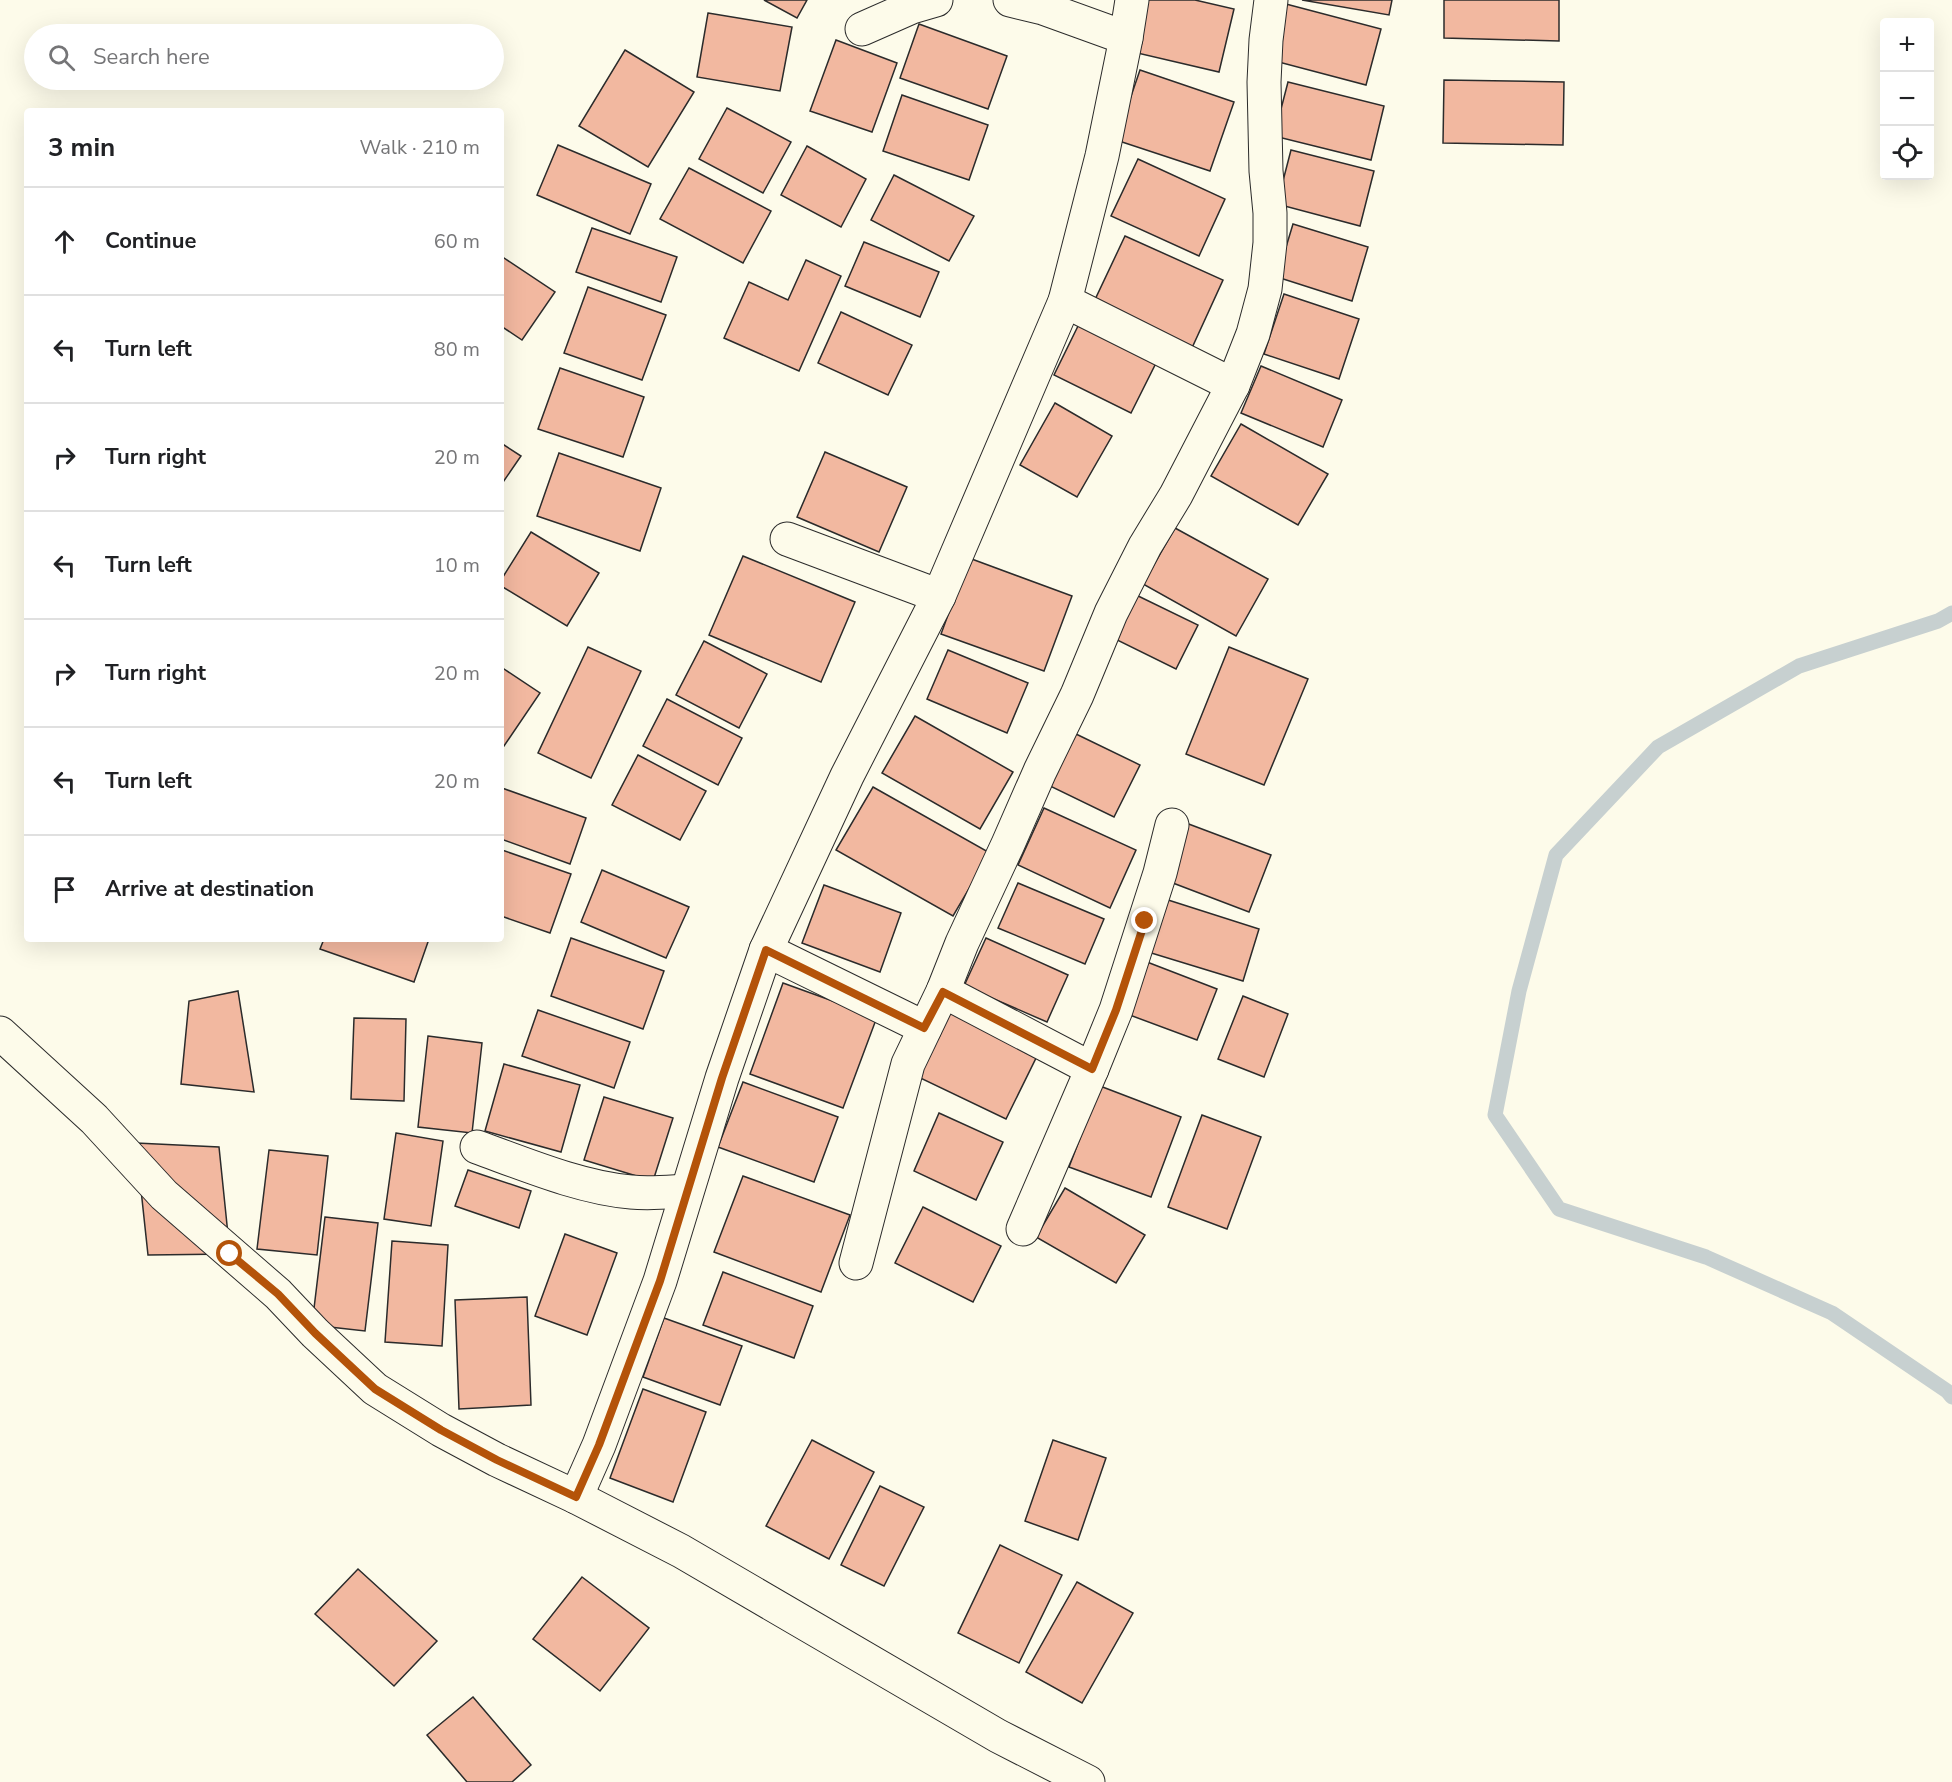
<!DOCTYPE html>
<html lang="en">
<head>
<meta charset="utf-8">
<style>
  :root { --surface:#fff; --page:#f6f6f6; --text:#202124; --muted:#757577; --line:#e0e0e0 }
  body { margin:0; font-family:"Nunito Sans",sans-serif; background:var(--page); color:var(--text) }
  .controls { position:absolute; right:18px; top:18px; display:grid; overflow:hidden; border-radius:6px; box-shadow:0 6px 24px #0002 }
  .controls button { width:54px; height:54px; display:grid; place-items:center; padding:0; border:0; border-bottom:2px solid var(--line); background:var(--surface); color:var(--text); font:30px sans-serif }
  .stop { position:absolute; width:18px; height:18px; margin:-14px; border:4px solid #b45309; border-radius:50%; background:#fff }
  .stop.end { background:#b45309; border-color:#fff; box-shadow:0 2px 6px #0008 }
  .list { margin:0; padding:0; list-style:none }
  h2 { display:flex; justify-content:space-between; align-items:center; height:78px; margin:0; padding:0 24px; font-size:26px }
  h2 small { font-size:20px; font-weight:400; color:var(--muted) }
  .list li { display:grid; grid-template-columns:39px 1fr auto; gap:18px; align-items:center; box-sizing:border-box; height:108px; padding:0 24px; border-top:2px solid var(--line) }
  .list b { display:block; font-size:22px; white-space:nowrap }
  .list em { font-size:20px; font-style:normal; color:var(--muted) }
  .icon { flex:none; width:33px; height:33px; fill:none; stroke:currentColor; stroke-width:2; stroke-linecap:round; stroke-linejoin:round }
  .map { position:relative; flex:none; width:1952px; height:1782px; overflow:hidden }
  .search { position:absolute; background:var(--surface); box-shadow:0 6px 24px #0002; left:24px; top:24px; width:480px; height:66px; display:flex; align-items:center; gap:15px; box-sizing:border-box; padding:0 21px; border-radius:33px; color:var(--muted); font-size:22px }
  .panel { position:absolute; background:var(--surface); box-shadow:0 6px 24px #0002; left:24px; top:108px; width:480px; height:834px; border-radius:6px }
  .map>svg:first-child { display:block }
  .lines { fill:none; stroke-linecap:round; stroke-linejoin:round }
  .stream { stroke:#c7d0d0; stroke-width:15 }
  .building { fill:#f2b8a0; stroke:#2b2b2b; stroke-width:1.5 }
  .minor-casing { stroke:#2b2b2b; stroke-width:35 }
  .minor { stroke:#fdfbea; stroke-width:33 }
  .route { stroke:#b45309; stroke-width:8 }
</style>
</head>
<body>
<div class="map">
<svg width="1952" height="1782" viewBox="0 0 1952 1782">
  <rect width="100%" height="100%" fill="#fdfbea"/>
  <g class="lines">
    <path class="stream" d="M1952,613L1938,621L1799,666L1658,747L1556,855L1519,991L1495,1115L1559,1209L1706,1257L1832,1313L1947,1391L1952,1397"/>
  </g>
  <g class="building">
    <path d="M764,0H807L797,18Z"/>
    <path d="M1145,0H1195L1234,9L1219,72L1133,52Z"/>
    <path d="M1302,0H1392L1389,15Z"/>
    <path d="M1444,0H1559V41L1444,38Z"/>
    <path d="M1286,4L1381,29L1366,85L1271,60Z"/>
    <path d="M708,13L792,27L780,91L697,77Z"/>
    <path d="M919,24L1007,56L988,109L900,78Z"/>
    <path d="M836,40L897,63L872,132L810,111Z"/>
    <path d="M625,50L694,92L648,167L579,126Z"/>
    <path d="M1140,70L1234,102L1210,171L1116,140Z"/>
    <path d="M1444,80L1564,82L1563,145L1443,143Z"/>
    <path d="M1288,82L1384,106L1371,160L1274,136Z"/>
    <path d="M902,95L988,125L969,180L883,151Z"/>
    <path d="M727,108L791,142L763,193L699,159Z"/>
    <path d="M558,145L651,184L630,234L537,195Z"/>
    <path d="M807,146L866,179L841,227L781,195Z"/>
    <path d="M1291,150L1374,171L1360,226L1277,204Z"/>
    <path d="M1138,159L1225,199L1199,256L1111,216Z"/>
    <path d="M689,168L771,211L743,263L660,219Z"/>
    <path d="M894,175L974,216L949,261L871,220Z"/>
    <path d="M1293,224L1368,247L1352,301L1277,277Z"/>
    <path d="M592,228L677,257L661,302L576,272Z"/>
    <path d="M1125,236L1223,280L1191,350L1092,306Z"/>
    <path d="M864,242L939,272L920,317L845,286Z"/>
    <path d="M501,256L555,292L522,340L501,326Z"/>
    <path d="M806,260L841,276L799,371L724,338L749,282L788,300Z"/>
    <path d="M588,287L666,315L642,380L564,353Z"/>
    <path d="M1284,294L1359,319L1339,379L1264,354Z"/>
    <path d="M841,312L912,345L888,395L818,363Z"/>
    <path d="M1080,322L1158,359L1131,413L1054,375Z"/>
    <path d="M1261,366L1342,400L1323,447L1241,413Z"/>
    <path d="M560,368L644,397L623,457L538,429Z"/>
    <path d="M1055,403L1112,436L1077,497L1020,465Z"/>
    <path d="M1241,424L1328,474L1298,525L1211,476Z"/>
    <path d="M501,443L521,456L501,485Z"/>
    <path d="M825,452L907,487L879,552L797,517Z"/>
    <path d="M559,453L661,488L640,551L537,516Z"/>
    <path d="M1175,528L1268,579L1236,636L1143,584Z"/>
    <path d="M531,532L599,573L567,626L501,586V580Z"/>
    <path d="M743,556L855,602L821,682L709,635Z"/>
    <path d="M969,558L1072,596L1044,671L941,634Z"/>
    <path d="M1132,593L1198,625L1176,669L1111,637Z"/>
    <path d="M704,641L767,674L739,728L676,695Z"/>
    <path d="M588,647L641,671L591,778L538,753Z"/>
    <path d="M1229,647L1308,679L1264,785L1186,754Z"/>
    <path d="M948,650L1028,683L1007,733L927,699Z"/>
    <path d="M501,667L540,693L504,746L501,744Z"/>
    <path d="M667,699L742,738L718,785L643,746Z"/>
    <path d="M915,716L1013,772L980,829L882,773Z"/>
    <path d="M1076,734L1140,765L1114,817L1050,786Z"/>
    <path d="M638,755L706,791L680,840L612,805Z"/>
    <path d="M873,787L990,853L953,916L836,850Z"/>
    <path d="M502,788L586,818L570,864L501,839Z"/>
    <path d="M1044,808L1136,850L1110,908L1018,865Z"/>
    <path d="M1186,823L1271,855L1249,912L1165,880Z"/>
    <path d="M502,850L571,874L550,933L501,916Z"/>
    <path d="M602,870L689,907L666,958L581,922Z"/>
    <path d="M1018,883L1104,919L1085,964L998,928Z"/>
    <path d="M824,885L901,913L880,972L802,943Z"/>
    <path d="M1165,899L1259,929L1243,981L1148,952Z"/>
    <path d="M571,938L664,971L643,1029L551,996Z"/>
    <path d="M986,938L1068,975L1047,1022L964,986Z"/>
    <rect x="163" y="939" width="59" height="2"/>
    <path d="M324,939H429L414,982L320,949Z"/>
    <path d="M1147,962L1217,989L1197,1040L1127,1014Z"/>
    <path d="M783,983L877,1017L843,1108L750,1074Z"/>
    <path d="M238,991L254,1092L181,1084L189,1001Z"/>
    <path d="M1243,996L1288,1014L1264,1077L1218,1059Z"/>
    <path d="M538,1010L630,1042L614,1088L522,1056Z"/>
    <path d="M946,1010L1038,1054L1006,1119L914,1075Z"/>
    <path d="M354,1018L406,1019L404,1101L351,1099Z"/>
    <path d="M428,1036L482,1043L472,1133L418,1127Z"/>
    <path d="M504,1064L580,1085L561,1152L485,1131Z"/>
    <path d="M743,1082L838,1117L814,1182L718,1147Z"/>
    <path d="M1100,1086L1181,1117L1151,1197L1069,1167Z"/>
    <path d="M604,1097L673,1118L653,1181L584,1160Z"/>
    <path d="M939,1113L1003,1142L976,1200L914,1171Z"/>
    <path d="M1202,1115L1261,1137L1227,1229L1168,1207Z"/>
    <path d="M396,1133L443,1141L431,1226L384,1219Z"/>
    <path d="M136,1143L219,1147L230,1254L148,1255Z"/>
    <path d="M269,1150L328,1156L317,1255L257,1249Z"/>
    <path d="M468,1170L531,1191L519,1228L455,1206Z"/>
    <path d="M743,1176L850,1215L821,1292L714,1252Z"/>
    <path d="M1065,1188L1145,1235L1116,1283L1036,1237Z"/>
    <path d="M923,1207L1001,1246L973,1302L895,1263Z"/>
    <path d="M325,1217L378,1223L365,1331L312,1325Z"/>
    <path d="M565,1234L617,1253L587,1335L535,1316Z"/>
    <path d="M392,1241L448,1245L442,1346L385,1342Z"/>
    <path d="M723,1272L813,1306L794,1358L703,1325Z"/>
    <path d="M527,1297L531,1405L459,1409L455,1300Z"/>
    <path d="M664,1318L742,1346L720,1405L643,1377Z"/>
    <path d="M643,1389L706,1412L673,1502L610,1478Z"/>
    <path d="M812,1440L874,1472L829,1559L766,1526Z"/>
    <path d="M1053,1440L1106,1458L1078,1540L1025,1521Z"/>
    <path d="M880,1486L924,1507L884,1586L841,1565Z"/>
    <path d="M1000,1545L1062,1575L1019,1663L958,1633Z"/>
    <path d="M358,1569L437,1641L394,1686L315,1614Z"/>
    <path d="M582,1577L649,1628L600,1691L533,1639Z"/>
    <path d="M1077,1582L1133,1613L1082,1703L1026,1672Z"/>
    <path d="M473,1697L531,1765L512,1782H467L427,1735Z"/>
  </g>
  <g class="lines">
    <g class="minor-casing">
      <g id="minor">
        <path d="M1010,0L1043,8L1126,38"/>
        <path d="M862,29L912,7L936,0"/>
        <path d="M1065,301L1233,385"/>
        <path d="M787,539L939,596"/>
        <path d="M766,950L925,1028"/>
        <path d="M943,991L1092,1069"/>
        <path d="M0,1033L94,1119L164,1195L278,1294L315,1333L375,1389L441,1430L497,1460L576,1497L681,1551L998,1736L1088,1782"/>
        <path d="M477,1147C524,1164 581,1188 631,1192C649,1194 668,1192 686,1191"/>
        <path d="M1023,1229L1092,1069L1116,1010L1160,873L1172,825"/>
        <path d="M856,1263L908,1064L943,991L962,943L1008,844L1040,771L1077,695L1111,613L1145,546L1176,495L1233,385L1253,334L1265,289L1270,243V213L1266,171L1264,82L1266,40L1271,0"/>
        <path d="M576,1497L599,1445L660,1281L722,1078L766,950L847,776L939,596L1065,301L1102,156L1126,38L1132,0"/>
      </g>
    </g>
    <use href="#minor" class="minor"/>
  </g>
  <g class="lines">
    <path class="route" d="M230,1254L278,1294L315,1333L375,1389L441,1430L497,1460L576,1497L599,1445L660,1281L722,1078L766,950L924,1028L943,992L1092,1069L1116,1010L1145,921"/>
  </g>
</svg>
<div class="controls">
<button>+</button>
<button>−</button>
<button><svg class="icon" aria-label="locate" viewBox="0 0 24 24"><circle cx="12" cy="12" r="6"/><path d="M12 2v4M12 18v4M2 12h4M18 12h4"/></svg></button>
</div>
<div class="stop" style="left:230px;top:1254px"></div>
<div class="stop end" style="left:1145px;top:921px"></div>
<div class="search"><svg class="icon" aria-label="search" viewBox="0 0 24 24"><circle cx="10" cy="10" r="6"/><path d="M15 15l6 6"/></svg>Search here</div>
<section class="panel">
<h2>3 min<small>Walk · 210 m</small></h2>
<ul class="list">
<li><svg class="icon" aria-label="ahead" viewBox="0 0 24 24"><path d="M12 20V5M6 11l6-6 6 6"/></svg><div><b>Continue</b></div><em>60 m</em></li>
<li><svg class="icon" aria-label="left" viewBox="0 0 24 24"><path d="M17 20v-9H6M10 6l-5 5 5 5"/></svg><div><b>Turn left</b></div><em>80 m</em></li>
<li><svg class="icon" aria-label="right" viewBox="0 0 24 24"><path d="M7 20v-9h11M14 6l5 5-5 5"/></svg><div><b>Turn right</b></div><em>20 m</em></li>
<li><svg class="icon" aria-label="left" viewBox="0 0 24 24"><path d="M17 20v-9H6M10 6l-5 5 5 5"/></svg><div><b>Turn left</b></div><em>10 m</em></li>
<li><svg class="icon" aria-label="right" viewBox="0 0 24 24"><path d="M7 20v-9h11M14 6l5 5-5 5"/></svg><div><b>Turn right</b></div><em>20 m</em></li>
<li><svg class="icon" aria-label="left" viewBox="0 0 24 24"><path d="M17 20v-9H6M10 6l-5 5 5 5"/></svg><div><b>Turn left</b></div><em>20 m</em></li>
<li><svg class="icon" aria-label="arrive" viewBox="0 0 24 24"><path d="M6 21V4h12l-3 4 3 4H6"/></svg><div><b>Arrive at destination</b></div></li>
</ul>
</section>
</div>
</body>
</html>
